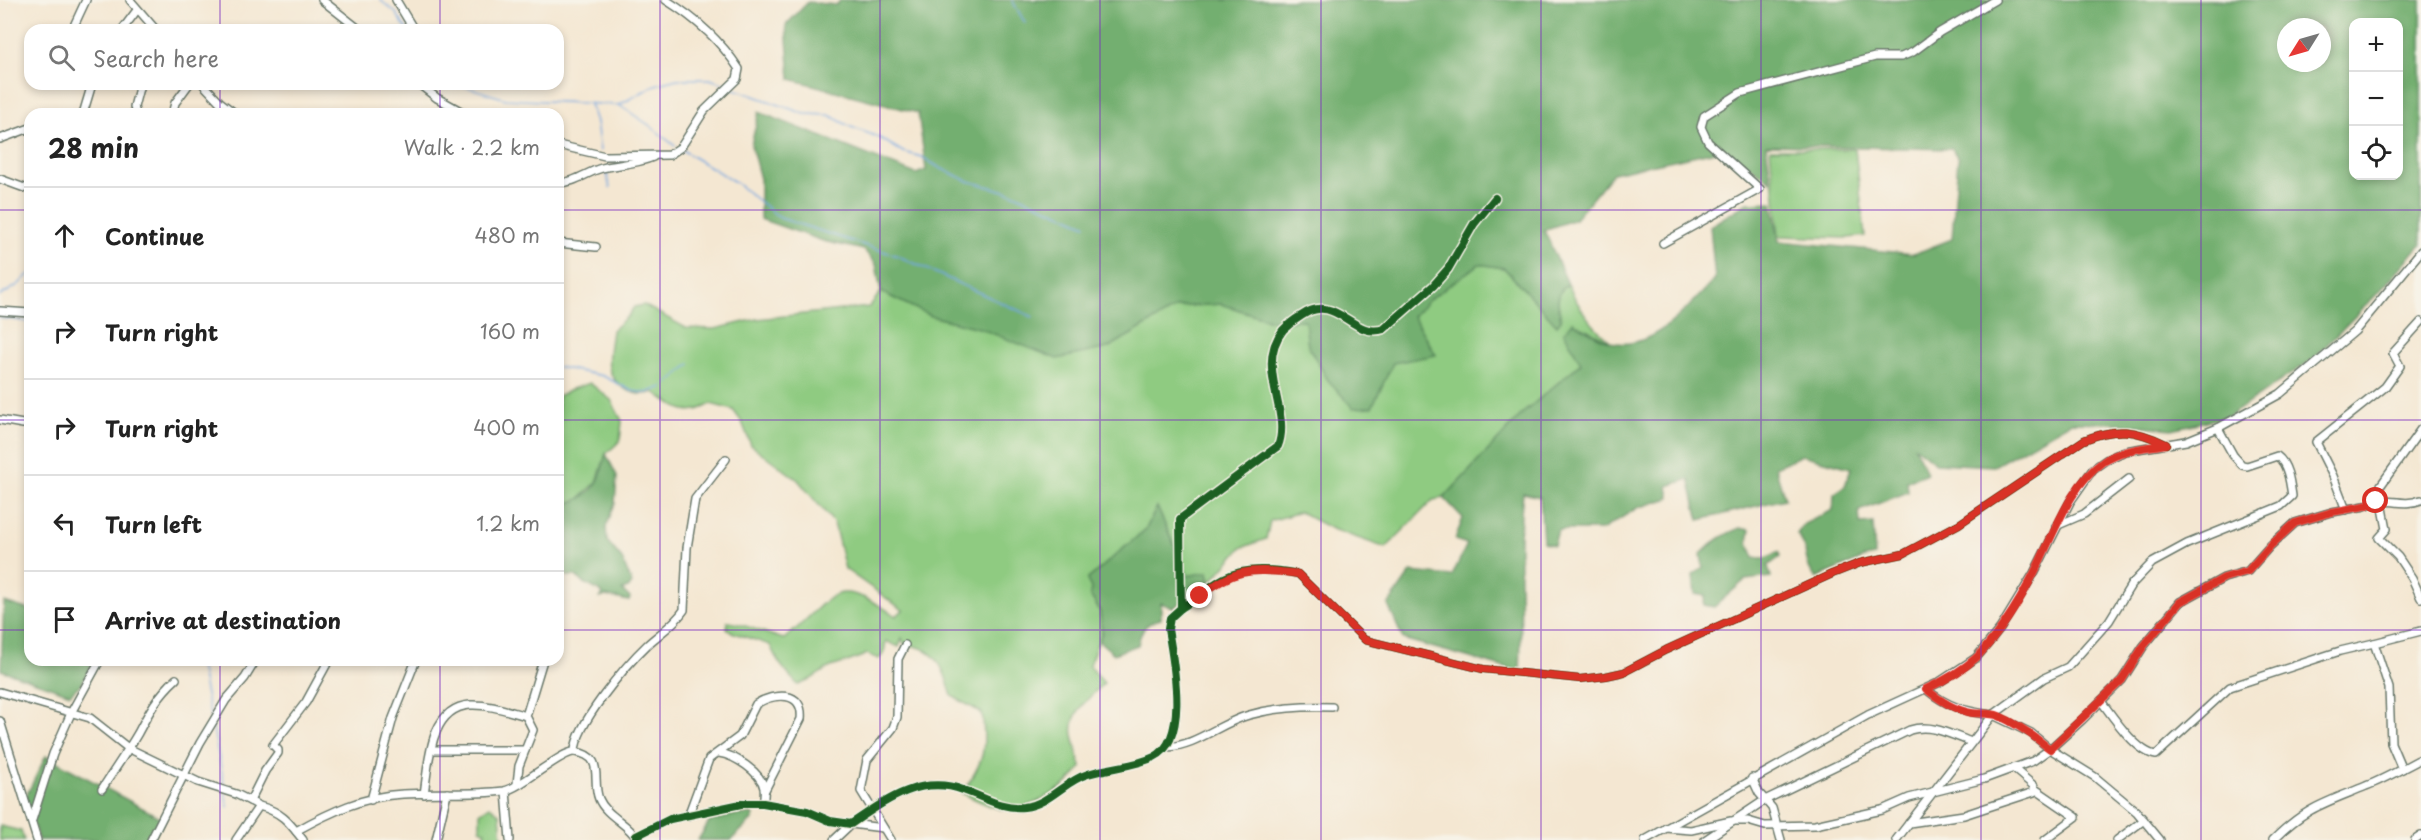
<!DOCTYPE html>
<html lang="en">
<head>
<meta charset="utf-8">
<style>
  :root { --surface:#fff; --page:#f6f6f6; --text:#222; --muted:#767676; --line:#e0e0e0 }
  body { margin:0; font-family:"Playpen Sans",sans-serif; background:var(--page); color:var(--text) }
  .controls { position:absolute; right:18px; top:18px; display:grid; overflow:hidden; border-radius:12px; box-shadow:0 3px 9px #0003 }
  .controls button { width:54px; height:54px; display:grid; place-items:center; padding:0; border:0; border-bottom:2px solid var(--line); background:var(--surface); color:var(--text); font:30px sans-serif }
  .compass { position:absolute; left:2277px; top:18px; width:54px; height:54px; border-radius:50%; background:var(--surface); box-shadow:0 3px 9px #0003; rotate:233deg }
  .stop { position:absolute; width:18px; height:18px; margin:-14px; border:4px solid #d93025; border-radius:50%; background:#fff }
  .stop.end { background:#d93025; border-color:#fff; box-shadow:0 2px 6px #0008 }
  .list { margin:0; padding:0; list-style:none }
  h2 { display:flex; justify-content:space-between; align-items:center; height:78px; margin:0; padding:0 24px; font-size:26px }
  h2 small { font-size:20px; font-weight:400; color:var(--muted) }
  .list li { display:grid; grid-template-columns:39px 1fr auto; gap:18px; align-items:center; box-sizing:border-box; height:96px; padding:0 24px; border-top:2px solid var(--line) }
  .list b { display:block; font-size:22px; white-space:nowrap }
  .list em { font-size:20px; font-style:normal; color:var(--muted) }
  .icon { flex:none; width:33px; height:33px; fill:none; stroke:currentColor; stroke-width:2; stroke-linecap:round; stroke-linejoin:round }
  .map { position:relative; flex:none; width:2421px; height:840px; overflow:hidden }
  .search { position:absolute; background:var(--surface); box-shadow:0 3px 9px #0003; left:24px; top:24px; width:540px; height:66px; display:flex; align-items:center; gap:15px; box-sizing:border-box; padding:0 21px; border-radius:18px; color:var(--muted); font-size:22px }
  .panel { position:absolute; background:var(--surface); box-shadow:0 3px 9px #0003; left:24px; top:108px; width:540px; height:558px; border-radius:18px }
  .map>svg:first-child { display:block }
  .green { fill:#8fcb81; stroke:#57845a; stroke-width:1.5 }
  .forest { fill:#73af6f; stroke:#497652; stroke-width:1.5; fill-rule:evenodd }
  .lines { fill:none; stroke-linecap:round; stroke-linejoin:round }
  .stream { stroke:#74a7e0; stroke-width:1.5 }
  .minor-casing { stroke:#6a786b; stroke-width:10 }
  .minor { stroke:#fff; stroke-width:7 }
  .cycleway-casing { stroke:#f7f3e8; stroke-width:11 }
  .cycleway { stroke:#1b5e20; stroke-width:8 }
  .route { stroke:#d93025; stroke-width:8 }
  .grid { fill:none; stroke:#7b2cbf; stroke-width:1.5; stroke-opacity:0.55 }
</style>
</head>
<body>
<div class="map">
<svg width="2421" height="840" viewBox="0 0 2421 840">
  <rect width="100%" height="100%" fill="#f7f3e8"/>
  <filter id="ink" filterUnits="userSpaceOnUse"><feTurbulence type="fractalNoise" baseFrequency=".0167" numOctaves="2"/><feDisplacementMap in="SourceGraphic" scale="12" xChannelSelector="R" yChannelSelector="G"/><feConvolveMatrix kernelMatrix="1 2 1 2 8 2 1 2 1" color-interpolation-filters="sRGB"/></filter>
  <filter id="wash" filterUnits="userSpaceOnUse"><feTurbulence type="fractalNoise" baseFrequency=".008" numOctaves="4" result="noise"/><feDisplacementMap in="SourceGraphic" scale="24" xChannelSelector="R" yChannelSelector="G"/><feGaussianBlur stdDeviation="1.35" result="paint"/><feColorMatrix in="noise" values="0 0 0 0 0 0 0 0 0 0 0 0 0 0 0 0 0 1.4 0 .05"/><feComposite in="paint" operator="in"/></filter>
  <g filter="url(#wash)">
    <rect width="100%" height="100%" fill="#f4e7d2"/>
    <g class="green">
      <path d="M1770,149H1855L1865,236L1848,238L1779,236Z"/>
      <path d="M1479,264L1504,268L1557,324L1561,320C1558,305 1554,293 1568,284C1578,307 1593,328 1613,343L1573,322L1564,332L1581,363L1523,413L1444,498L1433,500L1386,548L1332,529L1300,512L1270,521L1266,539L1241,548L1210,583L1208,572L1188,576L1157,507L1146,529L1087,580L1091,588L1090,595L1100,611L1102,632L1089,665L1104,683C1090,697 1069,713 1073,735C1075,747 1079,757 1081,768C1066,789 1027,813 1001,809C987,806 975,799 962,793C984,762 987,750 982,713L952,696C944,668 936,646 905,645L902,638L899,647L886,641L884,653L879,659L867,654C855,660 844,663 831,667C820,672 810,682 798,685C786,673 776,661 770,645L734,633L727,629V622C736,620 771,636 784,639C835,599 828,571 896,616L903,610L845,569L834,523L798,480L751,445L742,422L733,410L711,404C685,419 675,406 654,392C636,398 614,388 609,368C607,357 611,341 612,330L628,316L634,307L644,305L686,328L715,329L757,319L869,307L881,292L931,316L979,328L1108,348L1177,307L1221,304L1274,321L1305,320L1308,346L1413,316L1430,299Z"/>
      <path d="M590,383L611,400L622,421L620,441L606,454L597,482L578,500L564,504L558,503V396L572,389Z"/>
      <path d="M490,806L500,814L502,840H486L485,831L480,829V813Z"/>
      <path d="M0,826L21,831L24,840H0Z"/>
    </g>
    <g class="forest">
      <path d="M841,0H2421V244L2381,290L2313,359L2229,416L2172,429L2111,423L2071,422L1994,466L1936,463L1914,446L1927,473L1907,481L1908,492L1859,511L1860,524L1873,523L1875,556L1864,558L1816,578C1803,566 1809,547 1797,534L1804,524L1833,510L1834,494L1845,486L1851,468L1802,455L1775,467L1785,499L1699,520L1689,479L1668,486L1670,498L1637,508L1602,530H1558L1554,545L1543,542L1540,497L1523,493C1516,552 1523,612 1520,672L1403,639L1388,605L1411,572L1452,576L1467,544L1455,540L1463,518L1444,498L1523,413L1581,363L1564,332L1573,322C1585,329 1597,338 1611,342C1651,353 1691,305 1715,279L1710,226L1747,203L1772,202L1779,241L1914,254L1952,239L1958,158L1952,149L1766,145L1771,181L1725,149L1613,173L1575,219L1544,230L1568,284C1554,293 1558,305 1561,320L1557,325L1504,268L1479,264L1430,299L1413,316L1436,355L1393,363L1372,407L1353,408L1328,380L1308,346L1305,320L1274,321L1221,304L1177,307L1108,348L1057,359L979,328L931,316L881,292L876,264L864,250L823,241L760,219V179L751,145L759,112L916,174L926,170L918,113L790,79L786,25L808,2L836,5ZM2354,22H2398V176H2354ZM2286,27H2322V63H2286Z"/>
      <path d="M606,454L617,476L615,503L606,527L607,541L622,559L632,584L628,588L622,590L630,598L629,601L606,596L600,598L603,594C595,587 583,585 576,576H567L558,566V503C572,506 591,494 598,481C602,473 603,462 606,454Z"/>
      <path d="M1157,507L1188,576L1208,572L1210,583L1173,608L1161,603V619C1145,623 1141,629 1138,645L1114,654L1099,641L1102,632L1100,611L1090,595L1091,588L1087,580L1146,529Z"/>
      <path d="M1740,528L1750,530L1748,542L1754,558L1763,559L1779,552L1780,557L1768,566L1771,577L1745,580L1714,607L1704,605L1705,596L1695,594L1693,575L1703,568L1701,554C1713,541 1724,534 1740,528Z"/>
      <path d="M4,602L30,610V660H94L82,683L70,694L1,670Z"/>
      <path d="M46,756L163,819L152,840H38L25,798Z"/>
      <path d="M754,814L753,819L731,840H698L709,822L733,815Z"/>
    </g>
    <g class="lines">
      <g class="stream">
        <path d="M380,0L396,13L407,30"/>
        <path d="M1012,0L1025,23"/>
        <path d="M457,84L506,99L619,105L655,85L677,79H710L728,85"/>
        <path d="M732,88L805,114L829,115L851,127L878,137L903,152L922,157L940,168L968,181L1012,193L1086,225"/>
        <path d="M590,104L596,122L600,151"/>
        <path d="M619,105L649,125L675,146"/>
        <path d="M682,150L735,182L780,218L898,256L1033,317"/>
        <path d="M606,170L610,188"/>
        <path d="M0,296L18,285L30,273"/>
        <path d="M0,318L30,322"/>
        <path d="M558,367L603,376L632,391L646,393L663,387L690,364"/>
        <path d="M199,660L211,720"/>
        <path d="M213,728L225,788"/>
        <path d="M225,793L228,807"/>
      </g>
    </g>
  </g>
  <g filter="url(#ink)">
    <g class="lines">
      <g class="minor-casing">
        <g id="minor">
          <path d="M130,0L156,30"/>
          <path d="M322,0L360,30"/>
          <path d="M396,0L414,30"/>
          <path d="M72,30L86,0"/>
          <path d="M122,30L137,10"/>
          <path d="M203,84L220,102L236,114"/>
          <path d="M419,84L437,98L466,114"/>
          <path d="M83,114L92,84"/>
          <path d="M136,114L134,107L140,84"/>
          <path d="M172,114L175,103L189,84"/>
          <path d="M0,139L30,128"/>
          <path d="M558,145L605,156L669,155L681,147L704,111L737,79L739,69C721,41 695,18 666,0"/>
          <path d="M0,179L30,190"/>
          <path d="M558,183C575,183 587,172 602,168C619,164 637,164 653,157"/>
          <path d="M558,243L596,247"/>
          <path d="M1663,243L1760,189L1708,142L1701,127L1704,116L1740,93L1875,57H1901L1913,52L1940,32L1995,0"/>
          <path d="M0,311L30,313"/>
          <path d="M0,420L23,424L30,423"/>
          <path d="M2376,501L2383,508L2387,529L2379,538L2398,557L2412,578L2421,598"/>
          <path d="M2376,501C2393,500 2405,506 2421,500"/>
          <path d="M2346,510L2333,476L2316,442L2385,387L2400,366L2393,353L2421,322"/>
          <path d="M2056,526L2084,514L2129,479"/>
          <path d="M1181,608C1196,599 1209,586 1224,578C1245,567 1275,569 1298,574L1365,640L1483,669L1580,679L1606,676L1624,672L1666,650L1832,574L1860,563L1903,554L1959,524L2084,440C2116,427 2135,429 2166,444"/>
          <path d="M1926,689C1947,707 1967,712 1993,715L2044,678L2068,667L2109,621L2131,585L2152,563L2187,544L2281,506L2292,496C2290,482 2288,464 2277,456L2247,466L2242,465L2233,455L2218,428"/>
          <path d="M0,692L90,718L128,748L198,782L236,794L250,801"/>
          <path d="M2101,701C2113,717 2136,752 2156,755L2230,687L2340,651L2374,643"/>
          <path d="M0,721L37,840"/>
          <path d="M1167,747C1196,746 1220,723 1249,715C1277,707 1303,706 1332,707"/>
          <path d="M432,750H525"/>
          <path d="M575,752C575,725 627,664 647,645C660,633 674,625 684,610L687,548L695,499L726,459"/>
          <path d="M719,753C734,755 761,772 764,788C765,793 764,798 763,803"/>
          <path d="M2402,769L2391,743L2389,688L2374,643L2421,631"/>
          <path d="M1752,778L1759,793L1772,808L1781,840"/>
          <path d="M517,784L519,766L533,730L526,716L543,660"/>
          <path d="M102,789C114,770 127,752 138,733C149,712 158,695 176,679"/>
          <path d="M2035,789L2076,817L2045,840"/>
          <path d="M506,791L510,840"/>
          <path d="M424,794C429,763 429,708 470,705C488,704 508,711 526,716"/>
          <path d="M371,800L393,718L416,660"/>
          <path d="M259,806L250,801L265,771L278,753V750L273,745L306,702L329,660"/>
          <path d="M688,816L709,759L740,736L756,704C774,693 804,690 801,719L765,790"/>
          <path d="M32,820L53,754L72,711L100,660"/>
          <path d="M1909,823L1964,815L2034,792V786L2013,768"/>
          <path d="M1666,828L1691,830L1731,821H1748L1765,826L1815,825L1882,810L1909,798L1984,779L2033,761L2050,749L2082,720L2122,680L2143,647L2180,602L2224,578L2248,571L2270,546L2295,523L2332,512L2365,506L2376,501L2381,485L2421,429"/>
          <path d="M296,831C330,812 364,796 403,794C436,792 471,795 504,791C522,788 562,750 575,752C606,756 591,780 599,799C606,816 629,824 636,838"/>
          <path d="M636,836L670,819L746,803H763L807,811L830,821L851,824C885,801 920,774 963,790C984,797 1000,809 1024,807C1050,804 1064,781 1088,774C1109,767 1134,767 1154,757C1190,740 1173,660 1168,629L1170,618L1181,608L1180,519L1278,446C1292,412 1254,367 1283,330C1288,325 1294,320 1301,316C1337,291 1352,340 1384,329L1433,286L1448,269L1474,224L1495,198"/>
          <path d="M151,840L200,743L226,700L245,678L256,660"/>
          <path d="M236,840L259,806C282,812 289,822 303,840"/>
          <path d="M436,840L447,793"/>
          <path d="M834,840L851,824L883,828"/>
          <path d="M891,840L861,791L867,760L893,728L897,717L898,659L905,645"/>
          <path d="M1645,840L1868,715L1938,683L1976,658L2000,629L2034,573L2070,502L2093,469L2106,460L2125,451L2186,441L2218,428L2280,394L2355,331L2421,251"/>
          <path d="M1705,840L1765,800L1910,730C1931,723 1952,735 1971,742"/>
          <path d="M1896,840L1993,715L2031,733L2050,749L2095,777L2137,812L2160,840"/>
          <path d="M2117,840L2144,820"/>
          <path d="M2273,840C2306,807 2325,803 2366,786C2385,779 2403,768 2421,759"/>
          <path d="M2415,840L2421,836"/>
        </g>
      </g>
      <use href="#minor" class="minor"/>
      <g class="cycleway-casing">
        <g id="cycleway">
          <path d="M1181,608C1196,599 1209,586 1224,578C1245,567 1275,569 1298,574L1365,640L1483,669L1580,679L1606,676L1624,672L1666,650L1832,574L1860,563L1903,554L1959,524L2084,440C2116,427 2135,429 2166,444"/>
          <path d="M636,836L670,819L746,803H763L807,811L830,821L851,824C885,801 920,774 963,790C984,797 1000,809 1024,807C1050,804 1064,781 1088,774C1109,767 1134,767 1154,757C1190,740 1173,660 1168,629L1170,618L1181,608L1180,519L1278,446C1292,412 1254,367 1283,330C1288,325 1294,320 1301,316C1337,291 1352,340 1384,329L1433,286L1448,269L1474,224L1495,198"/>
        </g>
      </g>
      <use href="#cycleway" class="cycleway"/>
    </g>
  </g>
  <g class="lines" filter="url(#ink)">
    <path class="route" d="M1200,596C1234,569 1248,569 1291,573L1298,574L1365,640L1483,669L1580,679L1606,676L1624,672L1666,650L1832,574L1860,563L1903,554L1959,524L2084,440C2116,427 2135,429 2166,444C2145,448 2122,449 2104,461C2076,480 2060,518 2046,548C2029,586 2006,627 1977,657C1963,670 1944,681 1926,689C1937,698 1953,709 1967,712C1977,715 1989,712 1999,716C2018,724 2034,736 2050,749L2122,680L2143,647L2180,602L2224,578L2248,571L2270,546L2295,523L2332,512L2365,506L2376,501"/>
  </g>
  <path class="grid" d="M220,0V30M440,0V30M660,0V840M880,0V840M1100,0V840M1321,0V840M1541,0V840M1761,0V840M1981,0V840M2201,0V840M220,84V114M440,84V114M0,210H30M558,210H2421M0,420H30M558,420H2421M0,630H30M558,630H2421M220,660V840M440,660V840"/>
</svg>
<div class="controls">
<button>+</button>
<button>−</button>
<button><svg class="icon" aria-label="locate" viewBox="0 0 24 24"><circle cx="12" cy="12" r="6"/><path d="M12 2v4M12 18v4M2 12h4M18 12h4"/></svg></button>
</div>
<svg class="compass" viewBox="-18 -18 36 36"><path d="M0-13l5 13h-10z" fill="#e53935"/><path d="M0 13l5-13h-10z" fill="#767676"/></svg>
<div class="stop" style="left:2376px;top:501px"></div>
<div class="stop end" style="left:1200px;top:596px"></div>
<div class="search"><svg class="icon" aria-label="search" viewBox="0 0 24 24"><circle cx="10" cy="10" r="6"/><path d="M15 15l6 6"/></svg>Search here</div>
<section class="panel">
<h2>28 min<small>Walk · 2.2 km</small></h2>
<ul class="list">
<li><svg class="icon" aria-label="ahead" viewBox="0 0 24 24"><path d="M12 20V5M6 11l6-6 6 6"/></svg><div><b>Continue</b></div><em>480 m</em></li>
<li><svg class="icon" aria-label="right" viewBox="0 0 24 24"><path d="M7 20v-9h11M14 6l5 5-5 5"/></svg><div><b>Turn right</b></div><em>160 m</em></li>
<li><svg class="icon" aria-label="right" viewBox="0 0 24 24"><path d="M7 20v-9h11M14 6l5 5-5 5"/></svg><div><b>Turn right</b></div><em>400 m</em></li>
<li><svg class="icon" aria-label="left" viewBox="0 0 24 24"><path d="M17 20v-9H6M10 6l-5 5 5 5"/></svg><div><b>Turn left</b></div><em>1.2 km</em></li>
<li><svg class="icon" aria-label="arrive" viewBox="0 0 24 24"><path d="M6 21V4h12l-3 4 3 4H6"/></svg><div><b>Arrive at destination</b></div></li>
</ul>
</section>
</div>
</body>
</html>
